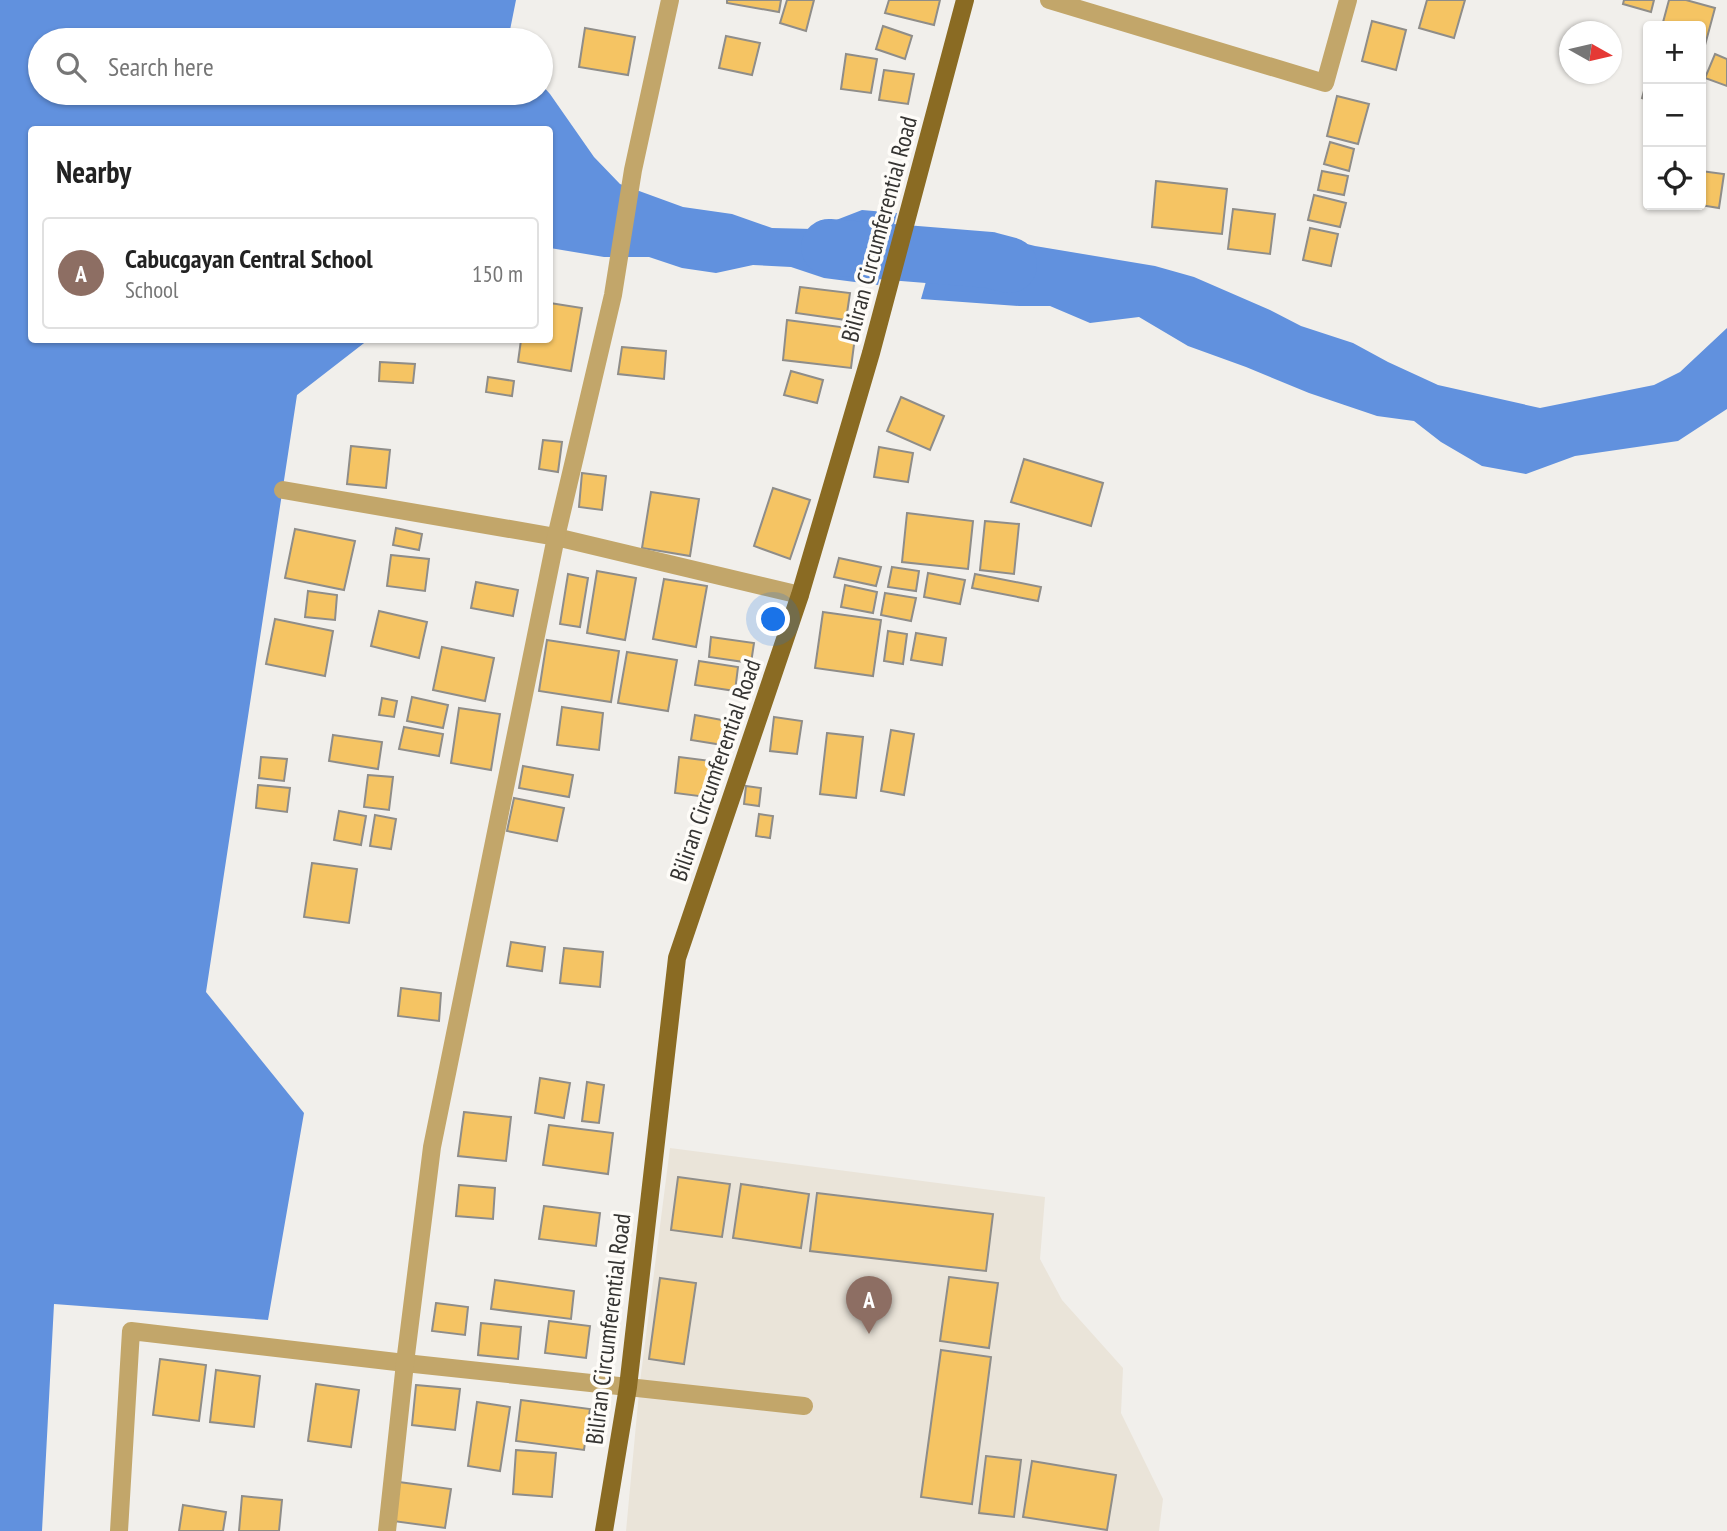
<!DOCTYPE html>
<html lang="en">
<head>
<meta charset="utf-8">
<style>
  :root { --surface:#fff; --page:#f6f6f6; --text:#222; --muted:#767676; --line:#e0e0e0; --accent:#107d59 }
  body { margin:0; font-family:"PT Sans Narrow",sans-serif; background:var(--page); color:var(--text) }
  .controls { position:absolute; right:21px; top:21px; display:grid; overflow:hidden; border-radius:7px; box-shadow:0 2px 5px #0004 }
  .controls button { width:63px; height:63px; display:grid; place-items:center; padding:0; border:0; border-bottom:2px solid var(--line); background:var(--surface); color:var(--text); font:35px sans-serif }
  .compass { position:absolute; left:1559px; top:21px; width:63px; height:63px; border-radius:50%; background:var(--surface); box-shadow:0 2px 5px #0004; rotate:98deg }
  .you { position:absolute; left:774px; top:620px; width:24px; height:24px; margin:-18px; border:5px solid #fff; border-radius:50%; background:#1a73e8; box-shadow:0 0 0 10px #1a73e833 }
  .badge { display:grid; place-items:center; width:46px; height:46px; border-radius:50%; background:var(--accent); color:#fff; font-size:23px; font-weight:700 }
  .pin { position:absolute; translate:-50% -58px; filter:drop-shadow(0 2px 4px #0008) }
  .pin::after { content:''; position:absolute; top:37px; width:24px; height:21px; background:inherit; clip-path:polygon(0 0,100% 0,50% 100%) }
  .list { margin:0; padding:0; list-style:none }
  h2 { display:flex; justify-content:space-between; align-items:center; height:91px; margin:0; padding:0 28px; font-size:30px }
  h2 small { font-size:23px; font-weight:400; color:var(--muted) }
  .list li { display:grid; grid-template-columns:46px 1fr auto; gap:21px; align-items:center; box-sizing:border-box; height:112px; margin:0 14px 14px; padding:0 14px; border:2px solid var(--line); border-radius:7px }
  .list b { display:block; font-size:26px; white-space:nowrap }
  .list p { margin:0; font-size:23px; white-space:nowrap; color:var(--muted) }
  .list em { font-size:23px; font-style:normal; color:var(--muted) }
  .icon { flex:none; width:38px; height:38px; fill:none; stroke:currentColor; stroke-width:2; stroke-linecap:round; stroke-linejoin:round }
  .map { position:relative; flex:none; width:1727px; height:1531px; overflow:hidden }
  .search { position:absolute; background:var(--surface); box-shadow:0 2px 5px #0004; left:28px; top:28px; width:525px; height:77px; display:flex; align-items:center; gap:18px; box-sizing:border-box; padding:0 24px; border-radius:38px; color:var(--muted); font-size:26px }
  .panel { position:absolute; background:var(--surface); box-shadow:0 2px 5px #0004; left:28px; top:126px; width:525px; height:217px; border-radius:7px }
  .map>svg:first-child { display:block }
  .built { fill:#eae4d9 }
  .water { fill:#6191de }
  .lines { fill:none; stroke-linecap:round; stroke-linejoin:round }
  .river { stroke:#6191de; stroke-width:56 }
  .building { fill:#f5c463; stroke:#8f8d89; stroke-width:2 }
  .lane { stroke:#c2a66a; stroke-width:18 }
  .street { stroke:#c2a66a; stroke-width:18 }
  .primary { stroke:#8a6b23; stroke-width:18 }
  .labels { text-anchor:middle; dominant-baseline:central; stroke-width:7; stroke-linejoin:round; paint-order:stroke }
  .street-label { font-size:24px; fill:#353432; stroke:#fefcf8 }
</style>
</head>
<body>
<div class="map">
<svg width="1727" height="1531" viewBox="0 0 1727 1531">
  <rect width="100%" height="100%" fill="#f1efeb"/>
  <path class="built" d="M670,1148L1045,1197L1040,1259L1062,1300L1123,1368L1121,1413L1163,1499L1159,1531H626L640,1382Z"/>
  <g class="water">
    <path d="M0,0H516L508,40H40V93H541V84L550,94L594,157L620,184L683,207L732,214L772,228L813,229L862,210L897,213L878,285L824,278L791,267L753,265L716,273L682,268L649,257H604L550,248V130H32V340H368L297,395L206,992L304,1113L268,1320L54,1304L42,1531H0Z"/>
    <path d="M941,229L988,234L1035,246L1155,266L1194,277L1270,310L1301,326L1353,343L1388,362L1438,385L1540,408L1654,385L1680,372L1727,328V409L1678,441L1575,456L1526,474L1482,466L1441,442L1414,421L1377,416L1309,393L1246,367L1188,346L1139,317L1090,323L1050,306H1019L921,299Z"/>
  </g>
  <g class="lines">
    <path class="river" d="M829,247L990,260L1009,265"/>
  </g>
  <g class="building">
    <path d="M727,0H781L779,12L727,3Z"/>
    <path d="M787,0H814L806,31L780,23Z"/>
    <path d="M889,0H940L934,25L885,13Z"/>
    <path d="M1427,0H1465L1454,38L1419,28Z"/>
    <path d="M1624,0H1654L1651,12L1623,4Z"/>
    <path d="M1669,0H1686L1715,8L1701,60V26H1662Z"/>
    <path d="M1372,21L1406,30L1396,70L1362,61Z"/>
    <path d="M883,26L912,36L905,59L876,49Z"/>
    <path d="M585,28L635,37L628,75L579,67Z"/>
    <path d="M726,36L760,43L752,75L719,68Z"/>
    <path d="M846,54L877,59L871,93L841,89Z"/>
    <path d="M1715,54L1727,59V86L1705,78Z"/>
    <path d="M884,70L914,74L908,104L879,100Z"/>
    <path d="M1648,76V100L1642,98Z"/>
    <path d="M1337,96L1369,104L1358,144L1327,136Z"/>
    <path d="M1330,142L1354,149L1349,171L1324,164Z"/>
    <path d="M1322,171L1348,176L1344,195L1318,190Z"/>
    <path d="M1701,171L1724,174L1719,208L1700,205Z"/>
    <path d="M1156,181L1227,189L1222,234L1152,227Z"/>
    <path d="M1314,195L1346,203L1340,227L1308,220Z"/>
    <path d="M1233,209L1275,214L1270,254L1228,249Z"/>
    <path d="M1310,228L1338,234L1331,266L1303,260Z"/>
    <path d="M800,287L850,293L846,320L796,313Z"/>
    <path d="M550,303L582,308L571,371L518,362L521,340H550Z"/>
    <path d="M787,320L856,329L851,368L783,360Z"/>
    <path d="M622,347L666,351L664,379L618,374Z"/>
    <path d="M380,362L415,364L413,383L379,381Z"/>
    <path d="M791,371L823,380L817,403L784,395Z"/>
    <path d="M488,377L514,381L512,396L486,392Z"/>
    <path d="M901,397L944,416L930,450L887,431Z"/>
    <path d="M543,440L562,442L558,472L539,469Z"/>
    <path d="M351,446L390,450L386,488L347,484Z"/>
    <path d="M879,447L913,453L908,482L874,477Z"/>
    <path d="M1024,459L1103,483L1091,526L1011,502Z"/>
    <path d="M582,473L606,476L602,510L579,507Z"/>
    <path d="M773,488L810,500L790,559L754,546Z"/>
    <path d="M651,492L699,499L690,556L642,548Z"/>
    <path d="M907,513L973,521L968,569L902,562Z"/>
    <path d="M985,521L1019,524L1014,574L980,570Z"/>
    <path d="M396,528L422,534L419,550L393,545Z"/>
    <path d="M295,529L355,541L344,590L285,578Z"/>
    <path d="M391,555L429,559L425,591L387,586Z"/>
    <path d="M839,558L881,567L876,586L834,577Z"/>
    <path d="M892,567L919,571L916,591L888,587Z"/>
    <path d="M597,571L636,578L625,640L587,633Z"/>
    <path d="M928,573L965,580L960,604L924,597Z"/>
    <path d="M568,574L588,578L580,627L560,624Z"/>
    <path d="M975,574L1041,587L1038,601L972,588Z"/>
    <path d="M664,579L707,586L696,647L653,639Z"/>
    <path d="M476,582L518,590L513,616L471,608Z"/>
    <path d="M845,585L877,592L873,613L841,607Z"/>
    <path d="M308,591L337,595L335,620L305,617Z"/>
    <path d="M885,593L916,598L911,621L881,615Z"/>
    <path d="M379,611L427,622L419,658L371,646Z"/>
    <path d="M823,612L881,620L873,676L815,668Z"/>
    <path d="M275,619L333,631L325,676L266,664Z"/>
    <path d="M888,631L907,634L903,664L884,661Z"/>
    <path d="M916,633L946,638L942,665L911,660Z"/>
    <path d="M711,637L754,643L751,663L709,657Z"/>
    <path d="M547,640L619,651L611,702L539,691Z"/>
    <path d="M442,647L494,658L485,701L433,690Z"/>
    <path d="M627,652L677,660L668,711L618,703Z"/>
    <path d="M699,661L738,667L735,691L695,685Z"/>
    <path d="M412,697L448,705L443,728L407,721Z"/>
    <path d="M382,698L397,701L394,717L379,715Z"/>
    <path d="M562,707L603,713L599,750L557,745Z"/>
    <path d="M459,708L500,714L491,770L451,763Z"/>
    <path d="M695,715L733,722L729,746L691,740Z"/>
    <path d="M774,717L802,721L797,754L770,751Z"/>
    <path d="M404,727L443,734L439,756L399,749Z"/>
    <path d="M891,730L914,734L904,795L881,791Z"/>
    <path d="M827,733L863,737L856,798L820,794Z"/>
    <path d="M333,735L382,742L378,769L329,761Z"/>
    <path d="M261,757L287,759L284,781L259,778Z"/>
    <path d="M679,757L719,762L714,798L675,793Z"/>
    <path d="M523,766L573,775L569,797L519,788Z"/>
    <path d="M368,775L393,777L389,810L364,807Z"/>
    <path d="M258,785L290,788L287,812L256,808Z"/>
    <path d="M746,786L761,788L759,806L744,804Z"/>
    <path d="M514,798L564,808L557,841L507,831Z"/>
    <path d="M339,811L366,816L361,845L334,840Z"/>
    <path d="M759,814L773,816L770,838L756,836Z"/>
    <path d="M375,815L396,819L391,849L370,846Z"/>
    <path d="M312,863L357,869L349,923L304,917Z"/>
    <path d="M511,942L545,947L542,971L507,966Z"/>
    <path d="M564,948L603,952L600,987L560,983Z"/>
    <path d="M401,988L441,993L439,1021L398,1016Z"/>
    <path d="M540,1078L570,1083L564,1118L535,1113Z"/>
    <path d="M587,1082L604,1085L599,1123L582,1121Z"/>
    <path d="M464,1112L511,1117L506,1161L458,1156Z"/>
    <path d="M549,1125L613,1133L608,1174L543,1165Z"/>
    <path d="M678,1177L730,1184L722,1237L671,1230Z"/>
    <path d="M741,1184L809,1194L801,1248L733,1238Z"/>
    <path d="M459,1185L495,1188L493,1219L456,1216Z"/>
    <path d="M817,1193L993,1214L986,1271L810,1251Z"/>
    <path d="M544,1206L600,1213L596,1246L539,1239Z"/>
    <path d="M949,1277L998,1283L989,1348L940,1341Z"/>
    <path d="M660,1278L696,1283L684,1364L649,1359Z"/>
    <path d="M495,1280L574,1291L571,1319L491,1309Z"/>
    <path d="M436,1303L468,1307L465,1335L432,1331Z"/>
    <path d="M549,1321L590,1326L586,1358L545,1353Z"/>
    <path d="M481,1323L521,1327L518,1359L478,1355Z"/>
    <path d="M941,1350L991,1357L972,1504L921,1497Z"/>
    <path d="M160,1359L206,1365L199,1421L153,1415Z"/>
    <path d="M216,1370L260,1376L254,1427L210,1422Z"/>
    <path d="M316,1384L359,1390L351,1447L308,1441Z"/>
    <path d="M416,1385L460,1389L455,1430L412,1425Z"/>
    <path d="M521,1400L590,1409L584,1450L516,1441Z"/>
    <path d="M477,1402L510,1407L500,1471L468,1466Z"/>
    <path d="M516,1450L556,1453L552,1497L513,1494Z"/>
    <path d="M986,1456L1021,1460L1014,1517L979,1513Z"/>
    <path d="M1032,1461L1116,1475L1107,1530L1023,1517Z"/>
    <path d="M399,1482L451,1489L445,1528L393,1521Z"/>
    <path d="M242,1496L282,1500L279,1531H239Z"/>
    <path d="M183,1505L226,1512L223,1531H179Z"/>
  </g>
  <g class="lines">
    <path class="lane" d="M628,1387L804,1406"/>
    <g class="street">
      <path d="M1049,0L1325,83L1348,0"/>
      <path d="M283,490L556,537L800,595"/>
      <path d="M119,1531L131,1331L405,1363L628,1387"/>
      <path d="M387,1531L405,1363L432,1147L556,537L613,295L633,170L670,0"/>
    </g>
    <path class="primary" d="M604,1531L628,1387L677,958L800,595L871,353L965,0"/>
  </g>
  <g class="labels">
    <g class="street-label">
      <text transform="translate(879 229) rotate(-75)">Biliran Circumferential Road</text>
      <text transform="translate(715 770) rotate(-71)">Biliran Circumferential Road</text>
      <text transform="translate(608 1329) rotate(-83)">Biliran Circumferential Road</text>
    </g>
  </g>
</svg>
<div class="controls">
<button>+</button>
<button>−</button>
<button><svg class="icon" aria-label="locate" viewBox="0 0 24 24"><circle cx="12" cy="12" r="6"/><path d="M12 2v4M12 18v4M2 12h4M18 12h4"/></svg></button>
</div>
<svg class="compass" viewBox="-18 -18 36 36"><path d="M0-13l5 13h-10z" fill="#e53935"/><path d="M0 13l5-13h-10z" fill="#767676"/></svg>
<div class="you"></div>
<div class="pin badge" style="left:869px;top:1334px;background:#8d6e63">A</div>
<div class="search"><svg class="icon" aria-label="search" viewBox="0 0 24 24"><circle cx="10" cy="10" r="6"/><path d="M15 15l6 6"/></svg>Search here</div>
<section class="panel">
<h2>Nearby<small></small></h2>
<ul class="list">
<li><span class="badge" style="background:#8d6e63">A</span><div><b>Cabucgayan Central School</b><p>School</p></div><em>150 m</em></li>
</ul>
</section>
</div>
</body>
</html>
